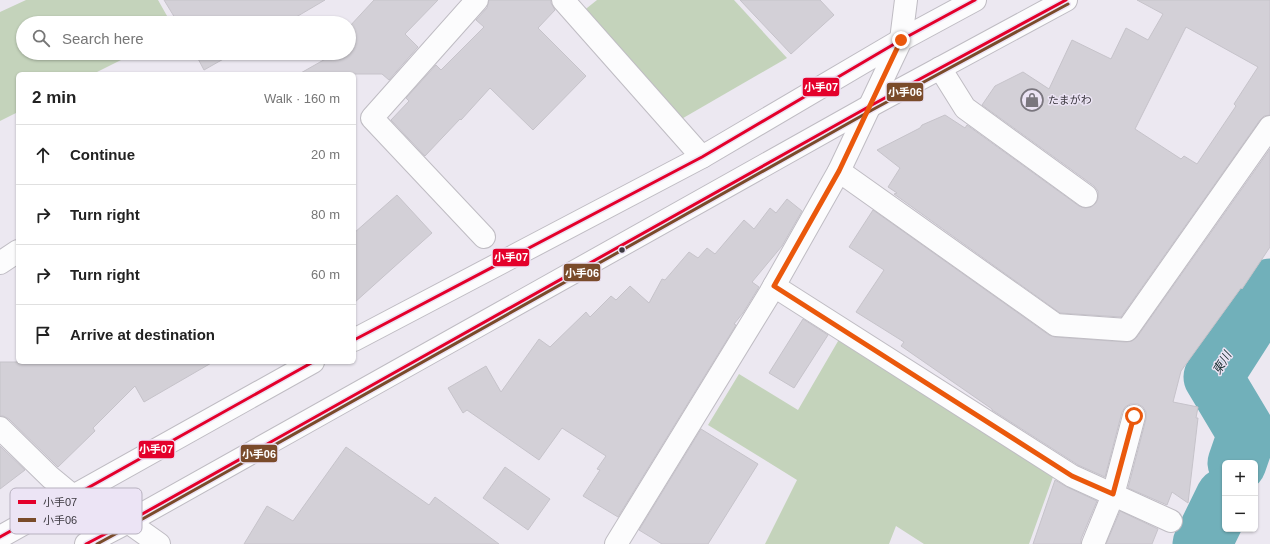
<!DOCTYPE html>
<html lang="en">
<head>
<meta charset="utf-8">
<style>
  :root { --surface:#fff; --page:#f2f2f2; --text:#222; --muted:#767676; --line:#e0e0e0 }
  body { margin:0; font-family:Helvetica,"Noto Sans JP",sans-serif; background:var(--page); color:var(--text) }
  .controls { position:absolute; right:12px; bottom:12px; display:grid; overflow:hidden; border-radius:6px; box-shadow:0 1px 3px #0004 }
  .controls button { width:36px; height:36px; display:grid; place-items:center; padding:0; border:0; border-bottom:1px solid var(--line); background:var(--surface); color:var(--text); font:20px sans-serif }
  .stop { position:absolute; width:12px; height:12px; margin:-9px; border:3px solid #ea580c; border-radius:50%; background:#fff }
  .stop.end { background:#ea580c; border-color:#fff; box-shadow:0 1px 4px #0008 }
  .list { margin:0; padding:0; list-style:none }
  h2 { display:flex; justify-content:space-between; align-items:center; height:52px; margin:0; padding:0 16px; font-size:17px }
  h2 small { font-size:13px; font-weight:400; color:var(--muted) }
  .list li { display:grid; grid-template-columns:26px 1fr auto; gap:12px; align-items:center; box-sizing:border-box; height:60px; padding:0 16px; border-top:1px solid var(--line) }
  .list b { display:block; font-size:15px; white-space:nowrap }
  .list em { font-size:13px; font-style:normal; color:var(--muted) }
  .icon { flex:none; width:22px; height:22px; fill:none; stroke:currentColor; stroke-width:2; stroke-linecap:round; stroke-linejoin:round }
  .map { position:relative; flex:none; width:1270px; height:544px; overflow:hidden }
  .search { position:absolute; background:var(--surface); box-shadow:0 1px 3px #0004; left:16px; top:16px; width:340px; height:44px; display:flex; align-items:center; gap:10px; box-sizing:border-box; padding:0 14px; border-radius:22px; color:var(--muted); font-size:15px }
  .panel { position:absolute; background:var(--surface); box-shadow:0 1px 3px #0004; left:16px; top:72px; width:340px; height:292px; border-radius:6px }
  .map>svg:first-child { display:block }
  .green { fill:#c4d3bb }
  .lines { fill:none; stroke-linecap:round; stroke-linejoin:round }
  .river { stroke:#71b0ba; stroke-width:59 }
  .building { fill:#d3d0d7; stroke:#c6c3ca; fill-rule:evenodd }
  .minor-casing { stroke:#bfbcc3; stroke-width:24 }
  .highway-casing { stroke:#bfbcc3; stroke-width:24 }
  .minor { stroke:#fcfcfd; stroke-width:22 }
  .highway { stroke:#fcfcfd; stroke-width:22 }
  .bus-1-casing { stroke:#ece4f5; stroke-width:6 }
  .bus-2-casing { stroke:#ece4f5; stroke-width:6 }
  .bus-1 { stroke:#e4002b; stroke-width:3 }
  .bus-2 { stroke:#7a4b2a; stroke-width:3 }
  .route { stroke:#ea580c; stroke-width:5 }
  .bus-dot { fill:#3c3940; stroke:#ece4f5; stroke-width:1.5 }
  .labels { text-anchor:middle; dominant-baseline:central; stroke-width:3; stroke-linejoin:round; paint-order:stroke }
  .poi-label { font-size:11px; fill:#3c3940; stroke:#ece4f5; text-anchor:start }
  .water-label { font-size:12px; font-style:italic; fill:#1b3133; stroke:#ece4f5 }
  .key { fill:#ece4f5; stroke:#b7b1bf; stroke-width:1 }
  .key-label { font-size:11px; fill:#3c3940 }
  .line-badge { stroke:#ece4f5; stroke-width:1.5 }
  .badge-label { font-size:11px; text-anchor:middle; font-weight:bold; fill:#fff }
</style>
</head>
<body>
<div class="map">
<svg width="1270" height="544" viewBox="0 0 1270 544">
  <rect width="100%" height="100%" fill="#ece8f1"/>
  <g class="green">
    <path d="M26,0H158L171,23H23V53H135L93,74H18V112L0,121V12Z"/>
    <path d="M597,0H734L787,58L678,121L582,12Z"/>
    <path d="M841,336L1053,477L1029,544H924L896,526L889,544H765L797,480L708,425L739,374L798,410Z"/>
  </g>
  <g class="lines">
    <g class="river">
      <path d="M1237,463L1247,434L1213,377L1270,288"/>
      <path d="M1202,544L1225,497"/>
    </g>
  </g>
  <g class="building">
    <path d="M164,0H325L286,23H178Z"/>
    <path d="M374,0H438L405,34L418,47L389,80L382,74H299L336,53H349V46L355,42L349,31V27Z"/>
    <path d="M489,0H551V3L555,10L538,28L586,76L533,130L490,88L461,120L460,119L425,156L391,120L409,101L406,98L436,65L441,70L484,27L476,20L487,8Z"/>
    <path d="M740,0H820L834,15L791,54Z"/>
    <path d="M1137,0H1270V115L1264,116L1260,120L1121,317L1060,313L894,194L897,193L888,187L900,168L877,150L920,128L922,125L945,115L965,128L967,125L1079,206L1085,208L1091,207L1096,203L1098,198V191L1094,186L982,105L995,86L1023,72L1049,89L1072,40L1111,59L1126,28L1148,40L1163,14ZM1186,27L1258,67L1234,104L1236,106L1197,164L1184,156L1181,159L1135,129Z"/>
    <path d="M195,53H234L204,70Z"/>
    <path d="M1270,149V247L1242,289L1241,288L1181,371L1173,402L1198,407L1196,418H1198L1188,503L1172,492L1167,505L1128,488L1146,419V412L1143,407L1138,404H1130L1125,407L1122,412L1105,477L1078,465L992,410V409L901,346L904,342L856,312L884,270L849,247L873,210L1049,335L1055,337L1126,342L1132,341L1137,337Z"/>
    <path d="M397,195L432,233L354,303V233Z"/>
    <path d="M787,199L802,211L782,246L752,282L759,287L743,313L734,324L736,325L618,517L583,496L600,470L597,469L606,456L562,428L539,460L467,410L463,413L448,388L486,366L501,392L539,339L550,347L586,312L590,317L611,296L616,300L630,286L649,303L662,279L665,280L689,252L698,258L707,248L715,254L744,220L754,229L770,208L776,213Z"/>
    <path d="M803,319L828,335L794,388L769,373Z"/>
    <path d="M0,362H213L144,402L135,386L93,428L95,431L58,467L9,419L3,416H0Z"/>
    <path d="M701,429L758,464L708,544H662L639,530Z"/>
    <path d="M0,446L25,470L0,489Z"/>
    <path d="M346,447L429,505L435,497L499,544H244L267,506L293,521Z"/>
    <path d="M505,467L550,499L528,530L483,498Z"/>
    <path d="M1055,480L1067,487L1097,501L1081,539V544H1033Z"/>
    <path d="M1120,511L1158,529L1152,544H1106Z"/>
  </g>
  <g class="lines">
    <g class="minor-casing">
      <g id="minor">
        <path d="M477,0L372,118L484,237"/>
        <path d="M563,0L702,157"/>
        <path d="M940,68L965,108L1086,196"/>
        <path d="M839,171L1056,325L1127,330L1270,127"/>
        <path d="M0,263L18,251"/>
        <path d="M774,286L1072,476L1171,521"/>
        <path d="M0,428L50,477L73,496"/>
        <path d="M128,522L159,544"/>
        <path d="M616,544L770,293L839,171L901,40L906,0"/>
        <path d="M1093,544L1113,495L1134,416"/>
      </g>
    </g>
    <g class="highway-casing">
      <g id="highway">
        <path d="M354,340L702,157L901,40L975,0"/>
        <path d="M0,537L313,362"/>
        <path d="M86,544L128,522L870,106L1066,0"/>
      </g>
    </g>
    <use href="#minor" class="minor"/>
    <use href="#highway" class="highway"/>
    <g class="bus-1-casing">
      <g id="bus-1">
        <path d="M354,340L702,157L901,40L975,0"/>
        <path d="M0,537L313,362"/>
        <path d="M86,544L128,522L870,106L1066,0"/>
      </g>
    </g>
    <g class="bus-2-casing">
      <path id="bus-2" d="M97,544L130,526L872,110L1068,4"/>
    </g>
    <use href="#bus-1" class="bus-1"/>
    <use href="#bus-2" class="bus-2"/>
  </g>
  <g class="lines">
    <path class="route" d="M901,40L839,171L774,286L1072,476L1113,494L1134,416"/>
  </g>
  <defs>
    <g id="shop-ring" transform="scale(1.15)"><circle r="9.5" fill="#ece4f5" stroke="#7a767e" stroke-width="1.5"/><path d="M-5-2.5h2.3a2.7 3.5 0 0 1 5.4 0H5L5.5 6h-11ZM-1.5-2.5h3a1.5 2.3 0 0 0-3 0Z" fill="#7a767e"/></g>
  </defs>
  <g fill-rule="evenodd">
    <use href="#shop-ring" x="1032" y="100"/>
  </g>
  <circle class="bus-dot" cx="622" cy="250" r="3.5"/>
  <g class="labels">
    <g class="poi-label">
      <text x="1048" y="100">たまがわ</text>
    </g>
    <g class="water-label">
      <text transform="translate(1222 363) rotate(-59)">東川</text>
    </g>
  </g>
  <rect x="10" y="488" width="132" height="46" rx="6" class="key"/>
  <rect x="18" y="500" width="18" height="4" fill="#e4002b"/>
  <rect x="18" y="518" width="18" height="4" fill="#7a4b2a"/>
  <g class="key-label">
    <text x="43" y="506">小手07</text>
    <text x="43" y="524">小手06</text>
  </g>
  <g class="line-badge">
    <rect x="802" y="77" width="38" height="20" rx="4" fill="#e4002b"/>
    <rect x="886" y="82" width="38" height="20" rx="4" fill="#7a4b2a"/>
    <rect x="492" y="248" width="38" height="19" rx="4" fill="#e4002b"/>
    <rect x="563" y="263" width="38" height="19" rx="4" fill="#7a4b2a"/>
    <rect x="138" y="440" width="37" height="19" rx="4" fill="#e4002b"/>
    <rect x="240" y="444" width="38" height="19" rx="4" fill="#7a4b2a"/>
  </g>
  <g class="badge-label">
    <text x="821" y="91">小手07</text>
    <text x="905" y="96">小手06</text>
    <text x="511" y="261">小手07</text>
    <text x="582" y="277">小手06</text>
    <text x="156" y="453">小手07</text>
    <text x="259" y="458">小手06</text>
  </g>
</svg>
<div class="controls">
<button>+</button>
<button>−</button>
</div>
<div class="stop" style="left:1134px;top:416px"></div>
<div class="stop end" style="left:901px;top:40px"></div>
<div class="search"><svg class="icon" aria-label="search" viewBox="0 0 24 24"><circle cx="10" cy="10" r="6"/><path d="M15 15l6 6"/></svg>Search here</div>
<section class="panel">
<h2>2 min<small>Walk · 160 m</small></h2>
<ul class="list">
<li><svg class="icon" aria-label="ahead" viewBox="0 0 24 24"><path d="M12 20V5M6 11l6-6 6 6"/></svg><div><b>Continue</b></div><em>20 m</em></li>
<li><svg class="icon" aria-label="right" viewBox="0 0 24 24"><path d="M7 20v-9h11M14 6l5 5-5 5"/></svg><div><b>Turn right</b></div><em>80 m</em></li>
<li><svg class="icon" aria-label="right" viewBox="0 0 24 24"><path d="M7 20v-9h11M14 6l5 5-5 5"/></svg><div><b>Turn right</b></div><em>60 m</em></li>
<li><svg class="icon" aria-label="arrive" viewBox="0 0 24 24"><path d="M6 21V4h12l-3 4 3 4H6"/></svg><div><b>Arrive at destination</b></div></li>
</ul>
</section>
</div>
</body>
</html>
